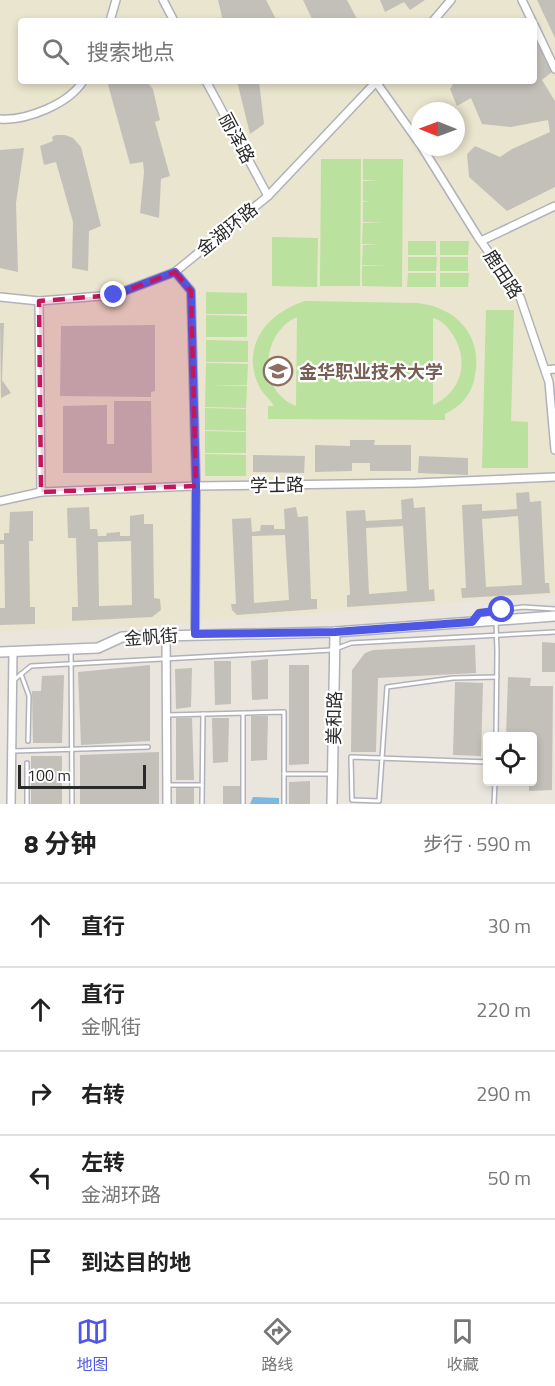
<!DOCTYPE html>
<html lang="zh">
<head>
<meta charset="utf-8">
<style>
  :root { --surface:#fff; --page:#f6f6f6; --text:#222; --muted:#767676; --line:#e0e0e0; --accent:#4f57e5 }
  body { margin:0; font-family:"Titillium Web","Noto Sans SC",sans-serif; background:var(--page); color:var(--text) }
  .controls { position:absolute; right:18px; bottom:18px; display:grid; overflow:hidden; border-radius:6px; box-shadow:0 3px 9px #0003 }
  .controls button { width:54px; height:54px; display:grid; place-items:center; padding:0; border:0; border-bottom:2px solid var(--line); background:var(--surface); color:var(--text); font:30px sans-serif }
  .compass { position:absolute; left:411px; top:102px; width:54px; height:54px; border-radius:50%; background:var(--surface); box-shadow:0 3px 9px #0003; rotate:271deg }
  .scale { position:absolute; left:18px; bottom:15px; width:128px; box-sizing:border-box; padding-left:6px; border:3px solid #2a2a2a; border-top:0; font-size:16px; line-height:21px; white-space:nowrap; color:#2a2a2a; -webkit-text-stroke:4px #fff; paint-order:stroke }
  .stop { position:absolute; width:18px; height:18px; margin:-14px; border:4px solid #4f57e5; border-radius:50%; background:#fff }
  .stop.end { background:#4f57e5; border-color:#fff; box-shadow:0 2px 6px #0008 }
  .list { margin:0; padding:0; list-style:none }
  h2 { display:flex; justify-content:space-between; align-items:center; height:78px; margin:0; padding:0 24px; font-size:26px }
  h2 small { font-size:20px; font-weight:400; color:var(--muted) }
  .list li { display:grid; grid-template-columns:39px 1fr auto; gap:18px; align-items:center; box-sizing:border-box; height:84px; padding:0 24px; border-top:2px solid var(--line) }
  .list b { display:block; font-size:22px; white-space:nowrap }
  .list p { margin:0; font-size:20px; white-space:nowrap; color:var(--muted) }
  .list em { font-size:20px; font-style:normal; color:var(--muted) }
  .icon { flex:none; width:33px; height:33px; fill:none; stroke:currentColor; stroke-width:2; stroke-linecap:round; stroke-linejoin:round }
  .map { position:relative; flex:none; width:555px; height:804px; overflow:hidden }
  .search { position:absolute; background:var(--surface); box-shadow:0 3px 9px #0003; left:18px; right:18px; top:18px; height:66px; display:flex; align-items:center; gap:15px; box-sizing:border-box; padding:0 21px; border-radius:6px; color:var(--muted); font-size:22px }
  .sheet { height:498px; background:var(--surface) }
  nav { display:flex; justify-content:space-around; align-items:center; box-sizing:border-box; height:84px; border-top:2px solid var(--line); background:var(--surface); font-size:16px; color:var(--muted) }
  nav a { display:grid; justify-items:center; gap:3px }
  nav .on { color:var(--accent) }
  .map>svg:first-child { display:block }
  .education { fill:#eae5ce; fill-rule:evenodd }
  .pitch { fill:#bae19d; fill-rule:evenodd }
  .water { fill:#7cb8e0 }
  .building { fill:#c3c0b9; fill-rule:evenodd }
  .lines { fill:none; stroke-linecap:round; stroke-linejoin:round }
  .lane-casing { stroke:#b1b1bc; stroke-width:6 }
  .street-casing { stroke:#b1b1bc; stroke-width:10 }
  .secondary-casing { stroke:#b1b1bc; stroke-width:12 }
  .lane { stroke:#fff; stroke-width:3 }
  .street { stroke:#fff; stroke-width:7 }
  .secondary { stroke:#fff; stroke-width:9 }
  .route { stroke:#4f57e5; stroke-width:8 }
  .marked { fill:#c2185b; fill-opacity:0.2; stroke:#c2185b; stroke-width:4.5; stroke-dasharray:12 8; stroke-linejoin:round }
  .labels { text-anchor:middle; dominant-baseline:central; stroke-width:4.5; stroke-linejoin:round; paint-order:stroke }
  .street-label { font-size:18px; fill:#2a2a2a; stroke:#fff }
  .education-label { font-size:18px; font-weight:bold; fill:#785e54; stroke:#fff; text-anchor:start }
</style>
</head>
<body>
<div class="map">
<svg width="555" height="804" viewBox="0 0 555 804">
  <rect width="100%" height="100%" fill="#eae6dd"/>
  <path class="education" d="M0,0H555V595L140,626L0,631ZM21,21H534V81H21ZM420,111H456V147H420Z"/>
  <g class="pitch">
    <path d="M321,159H361L360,286H320Z"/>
    <path d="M363,159H403L402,287L362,286V266H390L362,265L363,245L381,244H362L363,223H385L363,222V202H371L363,201V181L381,180H363Z"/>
    <path d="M272,237L318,238L317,287L272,286Z"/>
    <rect x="408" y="241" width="28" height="14"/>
    <path d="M440,241H469L468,255H440Z"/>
    <path d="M408,257H437L436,271H408Z"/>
    <rect x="440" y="257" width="28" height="14"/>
    <path d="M408,273H436V287H407Z"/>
    <path d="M440,273H469L468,287H440Z"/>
    <path d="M206,292L247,293V314H206Z"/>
    <path d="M305,301L416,303C455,306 483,335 475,375C474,384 470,393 464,400C459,406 452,410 445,414V420L268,419V406H274C270,399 264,395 260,388C239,347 267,313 305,301ZM297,317L296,405V406C257,391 261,333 297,317ZM433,318C441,320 446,325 451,332C470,359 463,391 433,405Z"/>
    <path d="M486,310H514L511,421L528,422V468H482Z"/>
    <path d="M206,315L247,316V337H206Z"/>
    <path d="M206,340L248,341V362H206Z"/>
    <path d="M206,363L248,364L247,385H208L247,386L246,408L205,407Z"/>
    <path d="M205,408L246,409V431L205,430Z"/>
    <path d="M205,431L246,432V453H205Z"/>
    <path d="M205,454L246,455V476H205Z"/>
  </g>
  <path class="water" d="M253,797L279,798V804H250Z"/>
  <g class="building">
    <path d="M218,0H266L277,21H223Z"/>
    <path d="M303,0H347L358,21H313Z"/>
    <path d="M380,0H425L410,10L404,2L385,12Z"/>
    <path d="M537,0H555V38Z"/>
    <path d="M534,35L552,72L542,80L555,101V187L507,211L469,177L467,154L475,146L500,157L512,149L550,132L548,120L511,127L482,124L471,98L457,106L450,89L455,81H534Z"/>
    <path d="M107,81H146L153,89L160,120L155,122L170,176L161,179L159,218L140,213L144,172L143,162L130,164Z"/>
    <path d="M237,81H259L264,124L250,134Z"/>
    <path d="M56,135H65L73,138L81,147L101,226L89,231L88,271L72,268L73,222L56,162L44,165L40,146L53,141L52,137Z"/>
    <path d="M24,148L16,203L18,272L0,268V150Z"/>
    <path d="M0,323H4L2,380L11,393L1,398Z"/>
    <path d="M155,325V391L151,392V397L60,396L61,326Z"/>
    <path d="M114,401H151L152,473H63V406L107,405V444H114Z"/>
    <path d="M350,440H375L374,445H411V471H370V463H352V471L315,472V445L350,446Z"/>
    <path d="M253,455L305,456L304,473L253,472Z"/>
    <path d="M419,456L468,458V475L418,473Z"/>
    <path d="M529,492L530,502L541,501L545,583H549L550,593L462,598L461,588H466L462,505L482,504V511L517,509L516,493ZM518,516L522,585L486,587L482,519Z"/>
    <path d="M413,498L414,508L425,507L429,590L434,589L435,601L347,607V595H350L346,511L365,510L366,521L402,519L401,500ZM403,526L407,591L369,594L366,528Z"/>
    <path d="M89,507L90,529H97L98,536H106L107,533L120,532V536H130V516L144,514V524H153L154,598L160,599L161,610L152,617L72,621V607H78L76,538H68L67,508ZM131,541L132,605L99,606L98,542Z"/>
    <path d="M296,507L298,517L308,516L311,599H317V609L237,615L232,610L231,604H236L232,519L251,518L252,532L260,531L261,525H274V529H285L284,509ZM285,535L289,600L254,603L252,536Z"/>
    <path d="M33,511V541H29L30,607H35V624L0,625V608H5L4,544H0V540H4V533H9L10,512Z"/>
    <path d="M542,642L555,643V672H542Z"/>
    <path d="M475,645L476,673L378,678L376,752H351L352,670L365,653L373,650Z"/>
    <path d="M268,659V699L252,700L251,661Z"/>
    <path d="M214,661H231V704L215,705Z"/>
    <path d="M150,665V741L81,745L78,672Z"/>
    <path d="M289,665H309V764L289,765Z"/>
    <path d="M192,668L191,707L176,709L175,669Z"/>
    <path d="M64,675L62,743H33L32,691H41L42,676Z"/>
    <path d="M508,677L531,678L530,686H553L552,790L529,791V782H532V736H506Z"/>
    <path d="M455,682L483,683L481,756L453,755Z"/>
    <path d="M251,716H268L267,760L251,761Z"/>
    <path d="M176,718H192L194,780H176Z"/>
    <path d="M212,718H229L228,762L213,763Z"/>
    <path d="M159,752V804H80V755Z"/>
    <rect x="31" y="756" width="31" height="48"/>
    <path d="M310,781V804H289V782Z"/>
    <rect x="223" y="786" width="17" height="18"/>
    <rect x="176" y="788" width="18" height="16"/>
  </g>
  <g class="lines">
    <g class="lane-casing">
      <g id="lane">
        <path d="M474,620L479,613L523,607L555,609"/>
        <path d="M496,621L497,652L496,736"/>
        <path d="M338,648L351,643L555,632"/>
        <path d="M71,650L72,804"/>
        <path d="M21,674L29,696L28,741"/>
        <path d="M14,680L31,666L332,650"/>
        <path d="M243,713V804"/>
        <path d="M168,715L284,712V804"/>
        <path d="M14,751L148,747"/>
        <path d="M488,762L351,757L352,800L379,801L387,687L453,678L497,677"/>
        <path d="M284,774H330"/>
        <path d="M168,785H202"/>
        <path d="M27,804V763"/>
        <path d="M202,804L203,714"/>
        <path d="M494,804L495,782"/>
      </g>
    </g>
    <g class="street-casing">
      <g id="street">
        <path d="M163,0L174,21"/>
        <path d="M522,0L532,21"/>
        <path d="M110,21L116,0"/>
        <path d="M433,21L451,0"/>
        <path d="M534,25L555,69"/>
        <path d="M206,81L268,196"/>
        <path d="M376,82L420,144"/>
        <path d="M0,119C26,121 69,104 83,81"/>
        <path d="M422,147L478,237L520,297L549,382L555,450"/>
        <path d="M481,241L555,206"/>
        <path d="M175,272L191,291L196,486L195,634"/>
        <path d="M0,297L39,301L114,295L175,272L268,196L377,81"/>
        <path d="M39,301L41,492"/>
        <path d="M546,370L555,369"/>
        <path d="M0,501L41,492L196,486L416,483L555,477"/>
        <path d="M166,635L167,804"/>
        <path d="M11,804L13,651"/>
      </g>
    </g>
    <g class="secondary-casing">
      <g id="secondary">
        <path d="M0,652L98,648L122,637L335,632L555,616"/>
        <path d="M332,804L335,632"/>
      </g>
    </g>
    <use href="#lane" class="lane"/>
    <use href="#street" class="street"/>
    <use href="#secondary" class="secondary"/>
  </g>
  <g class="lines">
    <path class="route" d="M114,295L175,272L191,291L196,486L195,634L335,632L472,622L479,613L502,610"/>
  </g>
  <path class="marked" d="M175,272L191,291L196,486L41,492L39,301L114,295Z"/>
  <defs>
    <g id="university-ring" transform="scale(1.5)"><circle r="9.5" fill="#fff" stroke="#8d6e63" stroke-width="1.5"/><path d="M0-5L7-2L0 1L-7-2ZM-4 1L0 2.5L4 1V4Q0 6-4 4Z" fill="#8d6e63"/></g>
  </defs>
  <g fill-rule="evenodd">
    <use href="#university-ring" x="278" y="371"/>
  </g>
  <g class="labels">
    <g class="street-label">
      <text transform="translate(237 138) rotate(62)">丽泽路</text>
      <text transform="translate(227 229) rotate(-39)">金湖环路</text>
      <text transform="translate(503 274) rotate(57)">鹿田路</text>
      <text transform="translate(277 485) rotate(-1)">学士路</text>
      <text transform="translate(151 637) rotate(-4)">金帆街</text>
      <text transform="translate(334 718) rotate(-89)">美和路</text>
    </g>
    <g class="education-label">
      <text x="299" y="371">金华职业技术大学</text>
    </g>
  </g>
</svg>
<div class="controls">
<button><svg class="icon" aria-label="locate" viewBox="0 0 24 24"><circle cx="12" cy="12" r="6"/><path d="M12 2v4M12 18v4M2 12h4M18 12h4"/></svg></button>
</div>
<svg class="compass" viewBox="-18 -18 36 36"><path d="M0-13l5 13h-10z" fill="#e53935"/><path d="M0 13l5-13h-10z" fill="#767676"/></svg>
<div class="scale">100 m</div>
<div class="stop" style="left:502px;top:610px"></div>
<div class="stop end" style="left:114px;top:295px"></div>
<div class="search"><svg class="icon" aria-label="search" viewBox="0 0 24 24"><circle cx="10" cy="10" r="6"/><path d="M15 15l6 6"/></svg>搜索地点</div>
</div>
<section class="sheet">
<h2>8 分钟<small>步行 · 590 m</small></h2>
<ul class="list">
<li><svg class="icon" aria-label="ahead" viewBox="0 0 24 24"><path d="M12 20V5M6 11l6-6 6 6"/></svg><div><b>直行</b></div><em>30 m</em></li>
<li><svg class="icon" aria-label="ahead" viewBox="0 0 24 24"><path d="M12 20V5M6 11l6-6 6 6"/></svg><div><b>直行</b><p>金帆街</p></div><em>220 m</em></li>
<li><svg class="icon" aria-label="right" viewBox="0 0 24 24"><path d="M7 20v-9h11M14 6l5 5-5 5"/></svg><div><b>右转</b></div><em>290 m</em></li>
<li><svg class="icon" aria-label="left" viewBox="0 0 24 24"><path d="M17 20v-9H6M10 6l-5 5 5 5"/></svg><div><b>左转</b><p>金湖环路</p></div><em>50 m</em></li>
<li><svg class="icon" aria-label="arrive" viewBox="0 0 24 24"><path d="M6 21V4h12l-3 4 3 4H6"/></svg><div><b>到达目的地</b></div></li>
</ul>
</section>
<nav>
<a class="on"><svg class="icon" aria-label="map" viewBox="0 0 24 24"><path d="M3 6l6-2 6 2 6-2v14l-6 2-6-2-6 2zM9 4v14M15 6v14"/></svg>地图</a>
<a><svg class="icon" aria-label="directions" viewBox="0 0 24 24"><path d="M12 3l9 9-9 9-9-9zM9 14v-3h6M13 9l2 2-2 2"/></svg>路线</a>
<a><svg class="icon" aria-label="saved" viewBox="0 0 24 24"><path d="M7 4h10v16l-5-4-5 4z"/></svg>收藏</a>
</nav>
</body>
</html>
